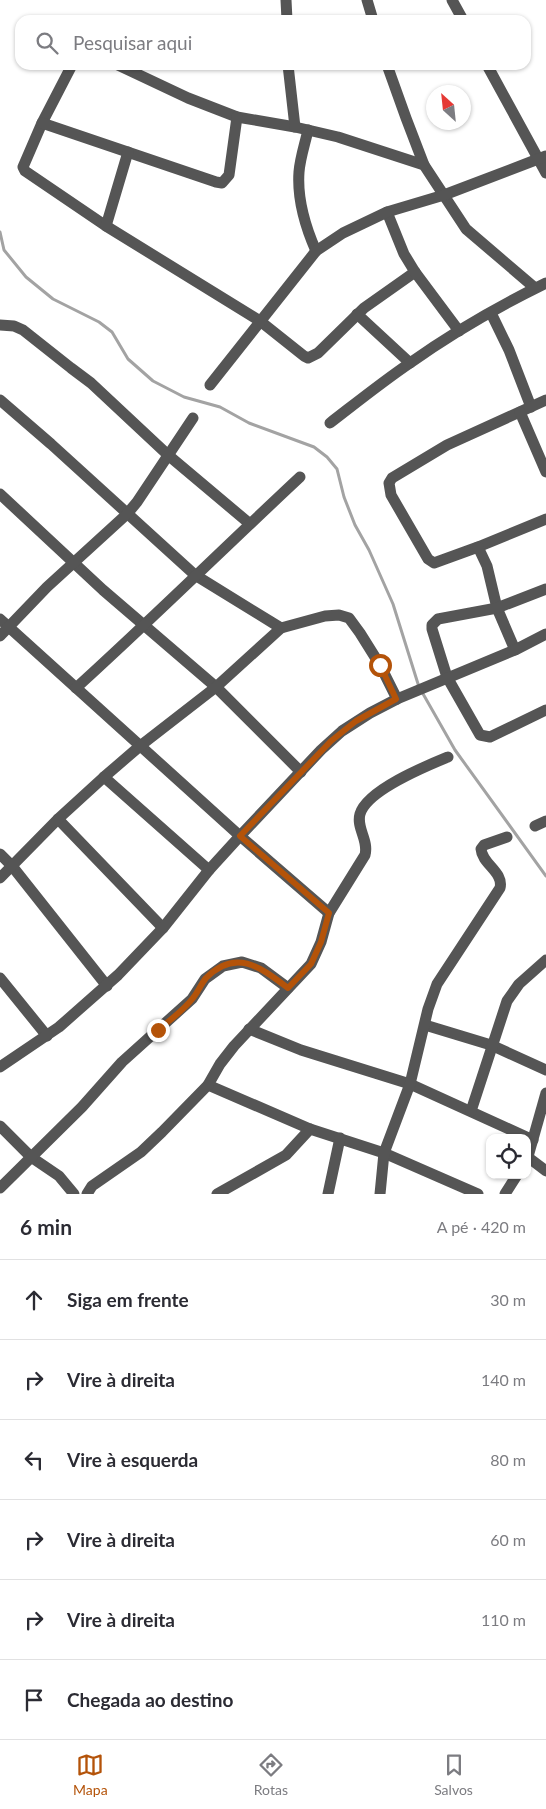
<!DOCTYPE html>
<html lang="pt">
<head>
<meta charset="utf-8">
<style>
  :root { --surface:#fff; --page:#f7f7f7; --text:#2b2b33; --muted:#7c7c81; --line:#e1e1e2; --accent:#b45309 }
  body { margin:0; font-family:Lato,sans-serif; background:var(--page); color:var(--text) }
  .controls { position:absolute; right:15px; bottom:15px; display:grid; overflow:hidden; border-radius:10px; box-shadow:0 1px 4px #0004 }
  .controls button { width:45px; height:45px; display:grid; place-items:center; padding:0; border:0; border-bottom:1px solid var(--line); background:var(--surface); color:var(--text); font:25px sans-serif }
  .compass { position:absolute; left:426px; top:85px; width:45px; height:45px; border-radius:50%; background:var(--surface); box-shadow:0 1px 4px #0004; rotate:333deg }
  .stop { position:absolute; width:15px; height:15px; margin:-11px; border:4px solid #b45309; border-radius:50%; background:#fff }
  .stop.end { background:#b45309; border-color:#fff; box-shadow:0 1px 5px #0008 }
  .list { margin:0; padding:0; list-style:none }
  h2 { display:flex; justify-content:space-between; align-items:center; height:65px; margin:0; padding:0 20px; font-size:21px }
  h2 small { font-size:16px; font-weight:400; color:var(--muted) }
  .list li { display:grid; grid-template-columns:32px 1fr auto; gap:15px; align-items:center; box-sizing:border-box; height:80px; padding:0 20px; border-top:1px solid var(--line) }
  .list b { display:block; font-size:19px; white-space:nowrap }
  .list em { font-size:16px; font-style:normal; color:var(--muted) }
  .icon { flex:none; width:28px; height:28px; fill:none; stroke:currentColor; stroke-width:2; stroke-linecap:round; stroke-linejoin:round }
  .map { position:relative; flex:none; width:546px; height:1194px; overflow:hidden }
  .search { position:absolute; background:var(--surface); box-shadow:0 1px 4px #0004; left:15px; right:15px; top:15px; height:55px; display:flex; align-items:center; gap:12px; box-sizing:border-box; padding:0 18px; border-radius:15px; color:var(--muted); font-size:19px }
  .sheet { height:545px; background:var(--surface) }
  nav { display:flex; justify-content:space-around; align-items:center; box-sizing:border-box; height:70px; border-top:1px solid var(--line); background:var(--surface); font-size:14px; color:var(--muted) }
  nav a { display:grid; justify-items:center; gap:2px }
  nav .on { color:var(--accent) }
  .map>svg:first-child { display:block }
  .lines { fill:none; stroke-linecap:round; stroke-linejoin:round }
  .stream { stroke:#a3a3a3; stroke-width:3 }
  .minor { stroke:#555; stroke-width:11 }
  .route { stroke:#b45309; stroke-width:6 }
</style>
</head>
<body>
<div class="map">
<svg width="546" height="1194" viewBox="0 0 546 1194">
  <rect width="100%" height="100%" fill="#fff"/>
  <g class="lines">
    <g class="stream">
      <path d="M0,232L4,250L26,277L53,299L99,322L112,332L128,359L153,381L184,397L220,407L249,423L314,447L327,457L337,469L344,497L355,525L369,550L393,604L419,687"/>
      <path d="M422,692L455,750L546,876"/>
    </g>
    <g class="minor">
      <path d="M286,0L287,20"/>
      <path d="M367,0L373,20"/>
      <path d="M452,0L463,20"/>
      <path d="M72,65L42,123L23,167L25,171L106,226L260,321L304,356L308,358L318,353L364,308L415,272"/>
      <path d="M118,65L188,98L237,117L295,127L338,137L424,165L466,229L535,288"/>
      <path d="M288,65L295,127"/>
      <path d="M387,65L406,118L424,165"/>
      <path d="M487,65L546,173"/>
      <path d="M42,123L216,182L222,183L229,175L237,117"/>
      <path d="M308,130C305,144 300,158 299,172C297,200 305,226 316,251"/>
      <path d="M387,212L404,254L415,272L459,331"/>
      <path d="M106,226L128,152"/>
      <path d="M491,313L509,350L531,407"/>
      <path d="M357,314L410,363"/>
      <path d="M0,325L14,326L23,330L71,368L91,383L168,455L250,524"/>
      <path d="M210,385L316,251L343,233L387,212L444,195L546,156"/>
      <path d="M0,400L51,444L195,575L281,628"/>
      <path d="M546,400L447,445L392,478L389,483L391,495L428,559L434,563L478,547L546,519"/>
      <path d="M520,412L546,472"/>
      <path d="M330,423C356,403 382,382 410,363C452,333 499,306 546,283"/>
      <path d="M0,494L103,590L216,687L301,772"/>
      <path d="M478,547L487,566L497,608L515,650"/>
      <path d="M546,589L497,608L438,619L432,625V629L447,677L480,735L490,737L546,710"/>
      <path d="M0,619L240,836L329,913"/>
      <path d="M0,636L47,587L127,514L137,502L193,418"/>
      <path d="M76,688C152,619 225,547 300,477"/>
      <path d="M104,777L209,870"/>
      <path d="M58,819L163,928"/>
      <path d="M535,826L546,821"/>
      <path d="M0,854L12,866L107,986"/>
      <path d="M0,878L58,819L104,777L140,746L216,687L281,628L325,616L339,615L349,618L360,633L380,665L397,699"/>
      <path d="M0,978L47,1036"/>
      <path d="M425,1025L491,1045L546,1070"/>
      <path d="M249,1029L301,1050L410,1084L533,1140"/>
      <path d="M0,1067L59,1027L118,975L163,928L209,870L240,836L321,750L342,731L370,713L397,699L515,650L546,634"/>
      <path d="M208,1085L310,1129L384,1153L478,1194"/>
      <path d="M471,1111L507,1001L519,984L546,960"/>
      <path d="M0,1126L31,1157L59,1176L74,1194"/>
      <path d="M529,1158L546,1171"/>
      <path d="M527,1160L546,1093"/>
      <path d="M0,1188L82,1107L122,1062L192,999L205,979L223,966L242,962L261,968L288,988"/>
      <path d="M87,1194L92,1186L141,1152L162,1132L208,1085L220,1064L234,1046L311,964L321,942L329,913L365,855C369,840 356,828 360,814C367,790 426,766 448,757"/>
      <path d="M217,1194L286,1155L310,1129"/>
      <path d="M328,1194L340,1138"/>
      <path d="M380,1194L384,1153L410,1084L428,1009L437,984L500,888C504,872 482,864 481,849L484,845L507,837"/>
      <path d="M505,1194L517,1175"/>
    </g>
  </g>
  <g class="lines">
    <path class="route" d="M158,1030C170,1020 184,1010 193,998C198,992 201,984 206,978C236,948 260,967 288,988L311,964L321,942L329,913L240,836L331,741L356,721L396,699L380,665"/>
  </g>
</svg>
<div class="controls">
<button><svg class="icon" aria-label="locate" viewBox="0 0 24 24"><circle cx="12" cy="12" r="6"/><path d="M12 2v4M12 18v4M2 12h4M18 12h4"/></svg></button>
</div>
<svg class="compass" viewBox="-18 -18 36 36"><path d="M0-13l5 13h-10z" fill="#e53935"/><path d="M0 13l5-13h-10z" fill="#7c7c81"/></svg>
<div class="stop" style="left:380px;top:665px"></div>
<div class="stop end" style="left:158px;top:1030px"></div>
<div class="search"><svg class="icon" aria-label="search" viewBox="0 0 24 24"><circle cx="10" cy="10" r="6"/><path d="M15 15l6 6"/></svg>Pesquisar aqui</div>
</div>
<section class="sheet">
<h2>6 min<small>A pé · 420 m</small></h2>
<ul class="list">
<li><svg class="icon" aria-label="ahead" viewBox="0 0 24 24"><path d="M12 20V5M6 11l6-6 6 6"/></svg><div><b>Siga em frente</b></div><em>30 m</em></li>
<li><svg class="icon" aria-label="right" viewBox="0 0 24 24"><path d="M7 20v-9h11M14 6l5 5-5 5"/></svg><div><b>Vire à direita</b></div><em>140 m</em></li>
<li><svg class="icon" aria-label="left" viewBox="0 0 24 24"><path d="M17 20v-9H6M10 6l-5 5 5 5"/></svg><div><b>Vire à esquerda</b></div><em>80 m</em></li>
<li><svg class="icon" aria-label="right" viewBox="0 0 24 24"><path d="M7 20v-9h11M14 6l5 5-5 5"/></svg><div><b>Vire à direita</b></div><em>60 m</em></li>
<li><svg class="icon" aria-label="right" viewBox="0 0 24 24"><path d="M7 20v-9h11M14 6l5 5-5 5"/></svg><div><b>Vire à direita</b></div><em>110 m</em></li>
<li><svg class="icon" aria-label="arrive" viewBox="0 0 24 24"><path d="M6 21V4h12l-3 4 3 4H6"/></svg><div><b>Chegada ao destino</b></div></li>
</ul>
</section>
<nav>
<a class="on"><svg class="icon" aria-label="map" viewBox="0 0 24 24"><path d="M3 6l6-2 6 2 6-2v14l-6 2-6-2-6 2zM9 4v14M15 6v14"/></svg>Mapa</a>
<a><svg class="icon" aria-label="directions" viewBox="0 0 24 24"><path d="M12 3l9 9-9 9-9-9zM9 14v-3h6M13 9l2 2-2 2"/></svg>Rotas</a>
<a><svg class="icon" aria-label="saved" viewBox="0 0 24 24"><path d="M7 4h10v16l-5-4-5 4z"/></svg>Salvos</a>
</nav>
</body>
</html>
